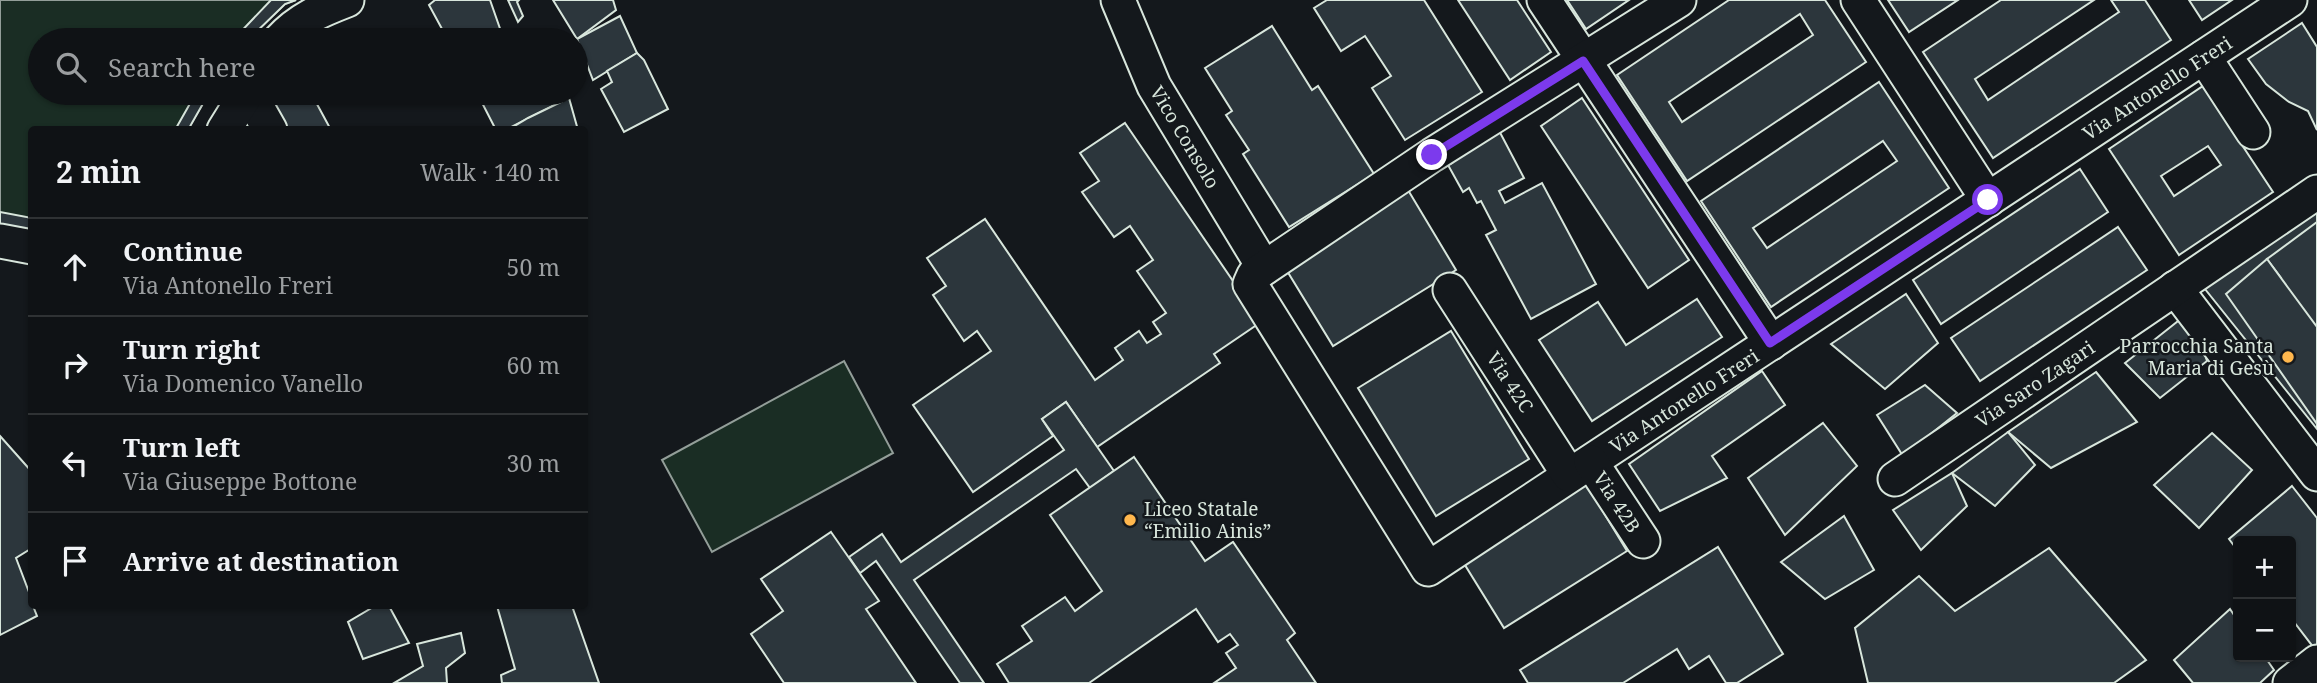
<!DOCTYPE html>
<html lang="en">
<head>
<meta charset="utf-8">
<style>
  :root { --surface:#0f1215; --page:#1d2022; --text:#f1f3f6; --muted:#9b9ea0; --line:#2f3234 }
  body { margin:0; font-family:"Noto Serif",serif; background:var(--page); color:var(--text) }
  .controls { position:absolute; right:21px; bottom:21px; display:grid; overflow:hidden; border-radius:7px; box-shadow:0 2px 5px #0004 }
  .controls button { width:63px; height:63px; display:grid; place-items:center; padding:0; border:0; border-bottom:2px solid var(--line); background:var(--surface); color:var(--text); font:35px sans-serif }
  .stop { position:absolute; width:21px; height:21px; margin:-16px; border:5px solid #7c3aed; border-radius:50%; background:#fff }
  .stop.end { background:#7c3aed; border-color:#fff; box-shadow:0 2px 7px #0008 }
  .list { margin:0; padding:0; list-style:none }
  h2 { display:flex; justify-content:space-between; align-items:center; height:91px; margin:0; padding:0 28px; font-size:30px }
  h2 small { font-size:23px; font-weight:400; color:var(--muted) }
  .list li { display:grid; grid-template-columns:46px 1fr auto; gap:21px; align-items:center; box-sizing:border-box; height:98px; padding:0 28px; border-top:2px solid var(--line) }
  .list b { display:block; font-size:26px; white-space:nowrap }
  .list p { margin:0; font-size:23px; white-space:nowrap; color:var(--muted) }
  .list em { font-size:23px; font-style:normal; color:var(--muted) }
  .icon { flex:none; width:38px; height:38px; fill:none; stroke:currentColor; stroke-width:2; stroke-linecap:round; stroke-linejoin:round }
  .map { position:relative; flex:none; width:2317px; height:683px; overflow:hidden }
  .search { position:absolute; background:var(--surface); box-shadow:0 2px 5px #0004; left:28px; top:28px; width:560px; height:77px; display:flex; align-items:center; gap:18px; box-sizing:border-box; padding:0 24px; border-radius:38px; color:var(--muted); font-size:26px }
  .panel { position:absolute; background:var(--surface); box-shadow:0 2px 5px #0004; left:28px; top:126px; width:560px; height:483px; border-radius:7px }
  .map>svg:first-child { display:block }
  .green { fill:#1a2d24; stroke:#939e99; stroke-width:2 }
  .building { fill:#2c363c; stroke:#d8e6dc; stroke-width:2; fill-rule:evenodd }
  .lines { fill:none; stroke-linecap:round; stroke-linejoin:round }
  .street-casing { stroke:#d8e6dc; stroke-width:37 }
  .street { stroke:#14181c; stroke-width:33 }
  .route { stroke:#7c3aed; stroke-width:9 }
  .poi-dot { fill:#ffb74d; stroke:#14181c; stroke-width:2.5 }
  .labels { text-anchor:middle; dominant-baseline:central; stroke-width:5; stroke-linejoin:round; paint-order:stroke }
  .street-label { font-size:19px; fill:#d8e6dc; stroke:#14181c }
  .poi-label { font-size:19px; fill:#d8e6dc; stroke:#14181c; text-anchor:end }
</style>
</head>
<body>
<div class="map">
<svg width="2317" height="683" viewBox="0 0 2317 683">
  <rect width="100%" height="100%" fill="#14181c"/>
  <g class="green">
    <path d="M0,0H296L285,4L248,40H40V93H209L188,129L32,130L31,236L0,229Z"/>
    <path d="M844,361L893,453L712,552L662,460Z"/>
  </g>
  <g class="building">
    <path d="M271,0H296L285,4L248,40H233Z"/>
    <path d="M435,0H490L504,40H448L429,5Z"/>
    <path d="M508,0H519L517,2L523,16L518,22Z"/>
    <path d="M553,0H613L616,10L577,39Z"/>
    <path d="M1327,0H1424L1482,92L1405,140L1372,88L1391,76L1365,36L1341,51L1314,8Z"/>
    <path d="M1458,0H1517L1551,52L1510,80Z"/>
    <path d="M1567,0H1629L1586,29Z"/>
    <path d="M1729,0H1825L1866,62L1687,181L1617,75ZM1800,14L1813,35L1682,122L1669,102Z"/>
    <path d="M1888,0H1958L1909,32Z"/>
    <path d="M2001,0H2094L1975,79L1988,100L2119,12L2111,0H2145L2171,40L1993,158L1923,52Z"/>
    <path d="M2189,0H2232L2202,20Z"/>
    <path d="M620,16L637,53L593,80L577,39Z"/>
    <path d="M2302,23L2317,47V130L2308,111L2289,102L2266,84L2248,59Z"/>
    <path d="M1272,26L1312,90L1318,86L1374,174L1289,227L1243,154L1249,150L1226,115L1232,111L1205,68Z"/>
    <path d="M637,53L644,60L668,109L624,132L601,89L612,82L607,71Z"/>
    <path d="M1879,82L1949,188L1771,307L1701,201ZM1883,141L1897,161L1767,248L1753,228Z"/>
    <path d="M2203,86L2273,192L2179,255L2109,149ZM2208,146L2221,165L2174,196L2161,176Z"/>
    <path d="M196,93H209L188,130H175Z"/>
    <path d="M281,93H311L331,130H282L271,110Z"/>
    <path d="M477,93H567L569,98L505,130H496Z"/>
    <path d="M569,98L578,130H508L528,118Z"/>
    <path d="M1582,98L1689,260L1648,288L1541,126Z"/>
    <path d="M1125,123L1261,322L1214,354L1220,363L1097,447L1066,402L1042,419L1053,436L973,492L913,405L991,351L977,331L964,341L933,295L946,286L927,258L985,219L1095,380L1123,360L1115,348L1139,331L1147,343L1161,334L1153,322L1166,313L1137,271L1153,260L1130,226L1114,237L1082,192L1099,181L1080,153Z"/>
    <path d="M1495,123L1524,178L1499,191L1505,203L1542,183L1596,284L1531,319L1486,235L1496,230L1481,201L1477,203L1469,188L1463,192L1448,165L1452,163L1446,150Z"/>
    <path d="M2080,169L2108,212L1941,324L1913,280Z"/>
    <path d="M1405,185L1456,270L1333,346L1281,261Z"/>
    <path d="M2317,201V429L2201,284Z"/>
    <path d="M0,212L32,218V236L0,229Z"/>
    <path d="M2317,222V329L2307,333L2295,334L2282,329L2275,322L2269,310V299L2273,288L2281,278L2267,259Z"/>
    <path d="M2118,227L2147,270L1980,381L1951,338Z"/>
    <path d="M2267,259L2317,327V424L2226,294Z"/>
    <path d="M1906,294L1938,343L1885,389L1831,344Z"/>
    <path d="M1697,299L1722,337L1592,421L1539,340L1598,302L1626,345Z"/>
    <path d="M2192,310L2207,361L2160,398L2125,363Z"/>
    <path d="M1451,331L1529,459L1436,516L1358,388Z"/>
    <path d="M1762,371L1785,405L1712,456L1727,478L1660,511L1629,464Z"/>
    <path d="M2096,372L2137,422L2051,468L2008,432Z"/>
    <path d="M1925,385L1957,413L1903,456L1877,415Z"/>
    <path d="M1066,402L1114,471L1090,488L1076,469L914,580L984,683H960L876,561L860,573L849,557L882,534L901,562L1064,450L1042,419Z"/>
    <path d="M1823,423L1857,466L1785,535L1748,478Z"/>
    <path d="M2008,432L2035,465L1995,506L1952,473Z"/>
    <path d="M2212,433L2252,470L2199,528L2154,485Z"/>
    <path d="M0,436L32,472V548L16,558L32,600V606H33L37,616L0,635Z"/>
    <path d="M1134,457L1205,561L1233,542L1295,633L1287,640L1316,683H1214L1236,668L1226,653L1238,645L1230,634L1218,642L1196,609L1089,683H1009L997,664L1032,641L1022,626L1065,597L1075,611L1102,591L1050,515Z"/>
    <path d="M1952,473L1967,506L1921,550L1893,510Z"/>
    <path d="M1584,480L1627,551L1504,628L1460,557Z"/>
    <path d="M2292,486L2317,518V652L2291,618V541H2238V551L2229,539Z"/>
    <path d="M1844,516L1874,570L1825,599L1781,562Z"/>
    <path d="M831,532L879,601L866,609L916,683H784L751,634L783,611L761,579Z"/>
    <path d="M1718,547L1783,654L1737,683H1726L1709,656L1689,669L1677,649L1623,683H1528L1520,670Z"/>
    <path d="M2049,548L2146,660L2114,683H1868L1855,628L1919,576L1955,611Z"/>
    <path d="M375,606H389L409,643L363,659L348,622Z"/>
    <path d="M497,606H572L599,683H502L501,675L515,669Z"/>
    <path d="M2230,609L2238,621V657H2265L2274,670L2260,683H2193L2174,660Z"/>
    <path d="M461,633L465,653L446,668L447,683H394L423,666L417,644Z"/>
  </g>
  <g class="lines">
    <g class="street-casing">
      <g id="street">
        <path d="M1118,0L1154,86L1264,268"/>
        <path d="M1544,0L1771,343"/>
        <path d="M1679,0L1432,155L1254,275L1250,284L1428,569L2290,0"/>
        <path d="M1858,0L1988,200"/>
        <path d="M280,40C299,19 321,10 347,0"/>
        <path d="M2204,57L2253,132"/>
        <path d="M249,93L270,130"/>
        <path d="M224,130L247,93"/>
        <path d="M0,241L32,247"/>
        <path d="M2175,288L2317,474"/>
        <path d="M1450,290L1569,475"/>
        <path d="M1591,462L1643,541"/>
        <path d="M1895,479L2317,192"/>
        <path d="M2290,683L2317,662"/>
      </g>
    </g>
    <use href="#street" class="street"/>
  </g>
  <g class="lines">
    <path class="route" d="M1432,155L1583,61L1770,343L1988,200"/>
  </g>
  <g class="poi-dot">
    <circle cx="2288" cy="357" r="7"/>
    <circle cx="1130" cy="520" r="7"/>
  </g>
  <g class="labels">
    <g class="street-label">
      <text transform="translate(2157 88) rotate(-33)">Via Antonello Freri</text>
      <text transform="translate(1185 137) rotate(59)">Vico Consolo</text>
      <text transform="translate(1510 382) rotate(57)">Via 42C</text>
      <text transform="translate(2035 384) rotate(-34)">Via Saro Zagari</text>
      <text transform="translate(1684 401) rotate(-33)">Via Antonello Freri</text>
      <text transform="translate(1617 502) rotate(57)">Via 42B</text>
    </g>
    <g class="poi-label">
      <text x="2274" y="346">Parrocchia Santa<tspan x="2274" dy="22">Maria di Gesù</tspan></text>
      <text x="1144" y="509" text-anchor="start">Liceo Statale<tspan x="1144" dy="22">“Emilio Ainis”</tspan></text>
    </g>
  </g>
</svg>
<div class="controls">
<button>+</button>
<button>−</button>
</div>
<div class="stop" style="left:1988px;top:200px"></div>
<div class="stop end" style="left:1432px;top:155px"></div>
<div class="search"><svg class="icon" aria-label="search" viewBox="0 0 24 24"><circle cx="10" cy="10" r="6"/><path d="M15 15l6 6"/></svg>Search here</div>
<section class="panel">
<h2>2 min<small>Walk · 140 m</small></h2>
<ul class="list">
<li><svg class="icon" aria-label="ahead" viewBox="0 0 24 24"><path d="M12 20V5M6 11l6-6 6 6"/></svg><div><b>Continue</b><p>Via Antonello Freri</p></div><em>50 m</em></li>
<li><svg class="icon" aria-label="right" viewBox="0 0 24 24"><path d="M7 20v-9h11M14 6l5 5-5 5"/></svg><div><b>Turn right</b><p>Via Domenico Vanello</p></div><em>60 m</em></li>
<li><svg class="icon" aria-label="left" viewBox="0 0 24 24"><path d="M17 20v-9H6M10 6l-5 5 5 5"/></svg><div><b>Turn left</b><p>Via Giuseppe Bottone</p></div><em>30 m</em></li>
<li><svg class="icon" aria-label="arrive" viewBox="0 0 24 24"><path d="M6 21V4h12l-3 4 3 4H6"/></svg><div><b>Arrive at destination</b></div></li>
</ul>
</section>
</div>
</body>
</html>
